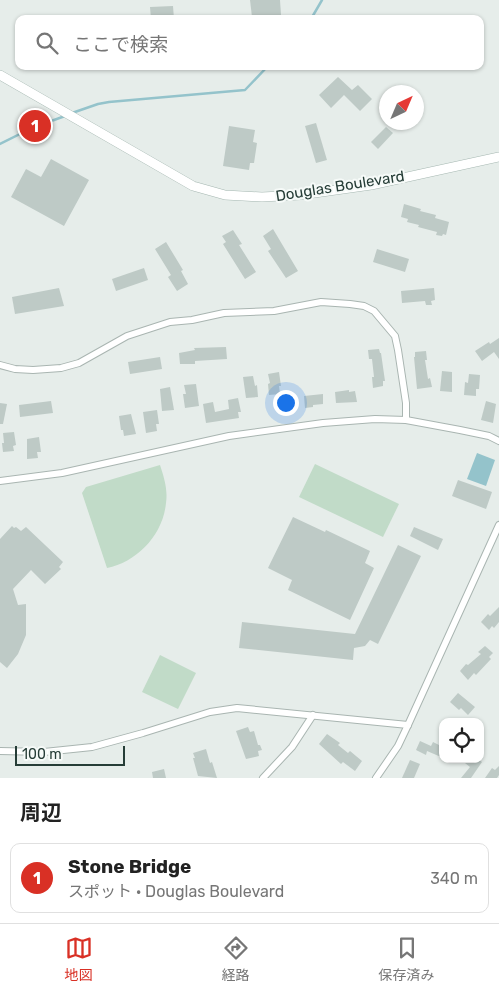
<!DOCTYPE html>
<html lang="ja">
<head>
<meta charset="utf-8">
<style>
  :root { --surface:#fff; --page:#f2f2f2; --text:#222; --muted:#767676; --line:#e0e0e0; --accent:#d93025 }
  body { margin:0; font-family:Rubik,"Noto Sans JP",sans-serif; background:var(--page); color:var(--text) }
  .controls { position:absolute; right:15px; bottom:15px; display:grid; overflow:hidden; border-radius:10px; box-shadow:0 1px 4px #0004 }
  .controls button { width:45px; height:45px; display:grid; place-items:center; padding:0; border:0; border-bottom:1px solid var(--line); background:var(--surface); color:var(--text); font:25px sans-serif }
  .compass { position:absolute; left:379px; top:85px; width:45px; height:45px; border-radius:50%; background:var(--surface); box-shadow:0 1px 4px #0004; rotate:44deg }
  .scale { position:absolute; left:15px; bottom:12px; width:110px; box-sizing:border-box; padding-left:5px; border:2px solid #263d37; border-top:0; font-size:14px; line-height:18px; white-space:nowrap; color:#263d37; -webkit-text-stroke:4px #f6faf8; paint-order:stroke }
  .you { position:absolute; left:285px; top:402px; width:18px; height:18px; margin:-12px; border:4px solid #fff; border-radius:50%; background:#1a73e8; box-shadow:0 0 0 8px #1a73e833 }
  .badge { display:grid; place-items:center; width:32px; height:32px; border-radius:50%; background:var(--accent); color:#fff; font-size:16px; font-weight:700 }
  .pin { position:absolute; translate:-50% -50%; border:2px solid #fff; box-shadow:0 1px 5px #0006 }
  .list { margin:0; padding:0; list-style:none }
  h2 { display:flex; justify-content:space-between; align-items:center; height:65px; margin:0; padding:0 20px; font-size:21px }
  h2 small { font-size:16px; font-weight:400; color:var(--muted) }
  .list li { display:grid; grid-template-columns:32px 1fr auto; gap:15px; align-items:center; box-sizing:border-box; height:70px; margin:0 10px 10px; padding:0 10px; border:1px solid var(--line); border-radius:10px }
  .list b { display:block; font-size:19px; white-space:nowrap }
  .list p { margin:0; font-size:16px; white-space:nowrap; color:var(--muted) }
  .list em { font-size:16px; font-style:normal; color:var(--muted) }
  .icon { flex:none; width:28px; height:28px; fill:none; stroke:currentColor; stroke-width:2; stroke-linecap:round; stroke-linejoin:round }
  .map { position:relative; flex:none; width:499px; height:778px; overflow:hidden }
  .search { position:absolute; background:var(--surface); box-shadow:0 1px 4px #0004; left:15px; right:15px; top:15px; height:55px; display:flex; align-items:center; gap:12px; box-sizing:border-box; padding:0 18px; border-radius:10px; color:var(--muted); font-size:19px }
  .sheet { height:145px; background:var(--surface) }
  nav { display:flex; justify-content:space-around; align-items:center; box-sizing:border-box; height:70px; border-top:1px solid var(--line); background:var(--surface); font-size:14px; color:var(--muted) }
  nav a { display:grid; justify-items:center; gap:2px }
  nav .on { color:var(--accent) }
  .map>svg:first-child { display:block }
  .green { fill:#c1dbc8 }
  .water { fill:#94c3cb }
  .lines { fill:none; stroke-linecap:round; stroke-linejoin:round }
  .stream { stroke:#94c3cb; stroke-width:2.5 }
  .building { fill:#becac6 }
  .street-casing { stroke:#a9b5b1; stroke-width:8 }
  .secondary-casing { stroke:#a5b7b1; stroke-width:10 }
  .street { stroke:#fff; stroke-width:6 }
  .secondary { stroke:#fff; stroke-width:9 }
  .labels { text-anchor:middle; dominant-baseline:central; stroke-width:4; stroke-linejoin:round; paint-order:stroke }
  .street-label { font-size:15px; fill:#263d37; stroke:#f6faf8 }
</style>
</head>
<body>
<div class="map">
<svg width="499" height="778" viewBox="0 0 499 778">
  <rect width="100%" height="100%" fill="#e6edea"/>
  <g class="green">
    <path d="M315,464L399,504L383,537L299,497Z"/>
    <path d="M160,465C164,477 168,490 166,503C163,535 137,562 107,568L82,493L86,487Z"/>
    <path d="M160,655L196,673L178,709L142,692Z"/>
  </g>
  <path class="water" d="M477,453L495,460L486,486L467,479Z"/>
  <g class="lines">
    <g class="stream">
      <path d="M311,19L322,0"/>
      <path d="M72,113L98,104L109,102L245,90L268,66"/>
      <path d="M0,144L32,128L65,116"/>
    </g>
  </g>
  <g class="building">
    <path d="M250,0H280L281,15L252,17Z"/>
    <path d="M173,6L174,19H151L150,7Z"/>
    <path d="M338,77L352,90L358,85L372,99L360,111L344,95L331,108L319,95Z"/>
    <path d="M316,123L327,160L316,163L305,126Z"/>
    <path d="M229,126L255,130L253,142L257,143L254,163H250L249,170L223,166Z"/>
    <path d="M386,127L393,133L378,149L371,142Z"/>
    <path d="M51,159L89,180L64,226L11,197L26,169L41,177Z"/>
    <path d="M404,204L421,209L420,211L436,215L435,218L449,222L446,235L443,234L442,236L436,235L437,232L418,227L419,225L407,222L408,219L401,217Z"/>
    <path d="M273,229L298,271L286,278L268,251L271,249L263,236Z"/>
    <path d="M233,230L242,244L239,245L256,272L245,279L223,244L226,242L222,236Z"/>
    <path d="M166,242L183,270L181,271L188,284L177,291L168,277L171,275L155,249Z"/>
    <path d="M377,249L409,259L405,272L373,262Z"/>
    <path d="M144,268L148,280L116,291L112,279Z"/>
    <path d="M59,288L64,306L15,314L12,297Z"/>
    <path d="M434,288L435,300L431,301L432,305H426L425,301L402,303L401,291Z"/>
    <path d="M499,338V359L494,352L482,361L475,351L489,342L490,344Z"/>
    <path d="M226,347L227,359L195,361V364H180L179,353L195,350L194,348Z"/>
    <path d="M379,349L380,353H381L385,381H383V386L373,388L372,377H374L372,359H369L368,350Z"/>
    <path d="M426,351L427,360H425L428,379L430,378L432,387L417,389L414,357H415V352Z"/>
    <path d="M160,357L162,369L130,374L128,362Z"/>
    <path d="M442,371L452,372V392L440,391Z"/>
    <path d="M279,372L281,386H279L280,394L269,395L268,384L270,383L268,374Z"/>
    <path d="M469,374L480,375L479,389H476V396L464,395L465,382L468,383Z"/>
    <path d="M253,376L255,386L257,385L258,397L246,398L243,377Z"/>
    <path d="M196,384L199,406L185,408L183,394H186L184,385Z"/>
    <path d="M170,387L174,410L162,411L160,389Z"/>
    <path d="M349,390V392L355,391L357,402L336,403L335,392Z"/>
    <path d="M323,394V404L313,405V407L305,408L304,396Z"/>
    <path d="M238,398L241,412H238L239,418L206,423L203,404L213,402L215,412L229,409L228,400Z"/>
    <path d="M51,401L53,413L20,417L19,405Z"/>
    <path d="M486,401L496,404L493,423L481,420Z"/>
    <path d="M0,403L7,404L3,424H0Z"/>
    <path d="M157,410L159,424H156L157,431L146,433L143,412Z"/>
    <path d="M131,414L136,434L124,436L123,430H121L119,416Z"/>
    <path d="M14,432L16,445L13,446L14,451L3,452L2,443H4L3,433Z"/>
    <path d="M39,437L41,452H37L38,458L27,459V439Z"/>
    <path d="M458,480L492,492L486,509L452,496Z"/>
    <path d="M293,517L325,532L326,530L370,551L365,563L374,568L350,620L288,590L292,580L268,568Z"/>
    <path d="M12,526L14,528L16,527L21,531L26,527L63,562L59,567L61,569L45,584L31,570L13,589L18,605L26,604V635L18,654L7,668L0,662V539Z"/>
    <path d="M414,527L443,539L438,550L410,536Z"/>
    <path d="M398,545L421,556L378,644L370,640L365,646L354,648L353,660L239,648L242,622L355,634Z"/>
    <path d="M499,607V622L494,628L492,626L489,630L481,622L488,614L490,616Z"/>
    <path d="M485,646L493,653L489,657L491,659L476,675L474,673L468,680L460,671L466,664L468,665L481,654L478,652Z"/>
    <path d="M458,693L475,707L468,715L461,708L459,710L450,702Z"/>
    <path d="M248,727L250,732L254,731L258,745H260L262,750L258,751L259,756L246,759L236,731Z"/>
    <path d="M327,734L340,743L338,745L348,753L350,751L362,761L355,771L343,762L341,764L319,744Z"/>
    <path d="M420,741L431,746L433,742L443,747L441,757L427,751L426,755L416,750Z"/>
    <path d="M206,749L210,763L212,762L217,778L198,776L193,758H195L193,753Z"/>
    <path d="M460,759H478L482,762L471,778H461L470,767Z"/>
    <path d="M410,760L420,764L414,778H402Z"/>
    <path d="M499,766V775L497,778H485L492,768L495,770Z"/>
    <path d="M164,769L166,778H153L152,772Z"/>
  </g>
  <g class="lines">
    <g class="street-casing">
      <g id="street">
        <path d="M0,365L15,369L33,370L61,368L79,363L127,336L170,322L192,320L224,313L274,311L321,302L350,304L364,306L374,311L395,336L398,350L406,403V420"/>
        <path d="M0,481L62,473L229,436L323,423L375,419L406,420L460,430L489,436L499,441"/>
        <path d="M0,751L44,752L92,747L143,733L210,712L237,708L408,725"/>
        <path d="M263,778L292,747L313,715"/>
        <path d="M376,778L398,746L408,725L499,525"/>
      </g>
    </g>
    <g class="secondary-casing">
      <path id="secondary" d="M0,75L193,186L225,195L262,197L300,195L371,185L499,157"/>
    </g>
    <use href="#street" class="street"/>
    <use href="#secondary" class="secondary"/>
  </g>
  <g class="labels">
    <g class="street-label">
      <text transform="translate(340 186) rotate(-9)">Douglas Boulevard</text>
    </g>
  </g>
</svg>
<div class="controls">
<button><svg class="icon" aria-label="locate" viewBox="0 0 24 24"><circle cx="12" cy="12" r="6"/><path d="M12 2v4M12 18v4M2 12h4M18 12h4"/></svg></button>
</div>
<svg class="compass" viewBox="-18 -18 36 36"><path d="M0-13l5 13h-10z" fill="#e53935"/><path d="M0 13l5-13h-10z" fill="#767676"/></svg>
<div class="scale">100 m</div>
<div class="you"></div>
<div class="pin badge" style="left:35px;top:126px">1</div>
<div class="search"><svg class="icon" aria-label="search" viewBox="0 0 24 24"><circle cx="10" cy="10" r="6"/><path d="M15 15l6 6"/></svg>ここで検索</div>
</div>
<section class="sheet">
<h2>周辺<small></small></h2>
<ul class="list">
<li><span class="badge">1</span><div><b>Stone Bridge</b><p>スポット · Douglas Boulevard</p></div><em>340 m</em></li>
</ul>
</section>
<nav>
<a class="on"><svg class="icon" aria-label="map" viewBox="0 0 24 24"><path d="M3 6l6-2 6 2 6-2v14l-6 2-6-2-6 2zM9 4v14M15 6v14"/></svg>地図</a>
<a><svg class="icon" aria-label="directions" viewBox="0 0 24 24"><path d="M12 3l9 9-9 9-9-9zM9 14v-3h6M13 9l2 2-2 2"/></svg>経路</a>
<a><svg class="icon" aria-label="saved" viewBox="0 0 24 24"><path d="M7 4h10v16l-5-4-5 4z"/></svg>保存済み</a>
</nav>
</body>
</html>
